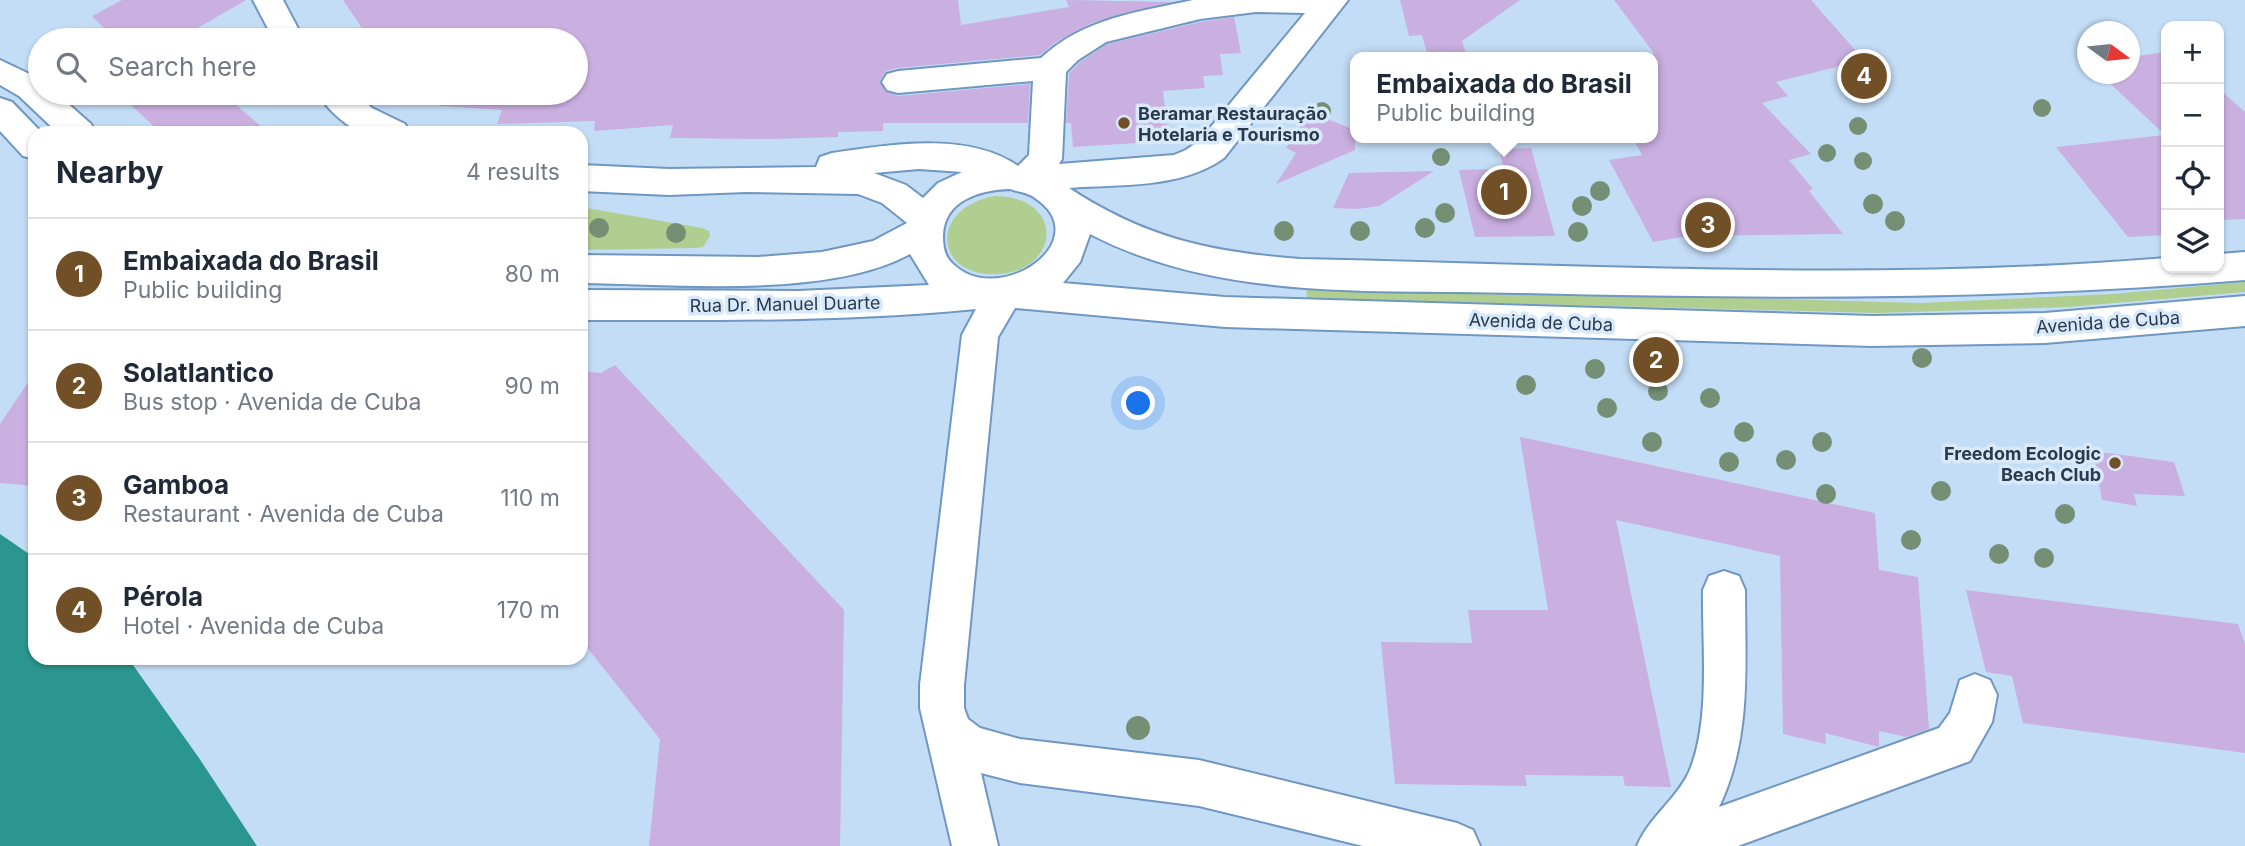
<!DOCTYPE html>
<html lang="en">
<head>
<meta charset="utf-8">
<style>
  :root { --surface:#fff; --page:#f6f6f7; --text:#1f2937; --muted:#747a83; --line:#e0e1e3; --accent:#714f27 }
  body { margin:0; font-family:Inter,sans-serif; background:var(--page); color:var(--text) }
  .controls { position:absolute; right:21px; top:21px; display:grid; overflow:hidden; border-radius:14px; box-shadow:0 2px 5px #0004 }
  .controls button { width:63px; height:63px; display:grid; place-items:center; padding:0; border:0; border-bottom:2px solid var(--line); background:var(--surface); color:var(--text); font:35px sans-serif }
  .compass { position:absolute; left:2077px; top:21px; width:63px; height:63px; border-radius:50%; background:var(--surface); box-shadow:0 2px 5px #0004; rotate:105deg }
  .you { position:absolute; left:1139px; top:404px; width:24px; height:24px; margin:-18px; border:5px solid #fff; border-radius:50%; background:#1a73e8; box-shadow:0 0 0 10px #1a73e833 }
  .badge { display:grid; place-items:center; width:46px; height:46px; border-radius:50%; background:var(--accent); color:#fff; font-size:23px; font-weight:700 }
  .pin { position:absolute; translate:-50% -50%; border:4px solid #fff; box-shadow:0 2px 7px #0006 }
  .popup { position:absolute; left:1350px; top:52px; width:308px; height:91px; box-sizing:border-box; display:grid; place-content:center; border-radius:14px; background:var(--surface); filter:drop-shadow(0 2px 5px #0005); font-size:23px; white-space:nowrap; color:var(--muted) }
  .popup b { font-size:26px; color:var(--text) }
  .popup::after { content:''; position:absolute; left:50%; top:100%; margin-left:-14px; border:14px solid transparent; border-top-color:var(--surface) }
  .list { margin:0; padding:0; list-style:none }
  h2 { display:flex; justify-content:space-between; align-items:center; height:91px; margin:0; padding:0 28px; font-size:30px }
  h2 small { font-size:23px; font-weight:400; color:var(--muted) }
  .list li { display:grid; grid-template-columns:46px 1fr auto; gap:21px; align-items:center; box-sizing:border-box; height:112px; padding:0 28px; border-top:2px solid var(--line) }
  .list b { display:block; font-size:26px; white-space:nowrap }
  .list p { margin:0; font-size:23px; white-space:nowrap; color:var(--muted) }
  .list em { font-size:23px; font-style:normal; color:var(--muted) }
  .icon { flex:none; width:38px; height:38px; fill:none; stroke:currentColor; stroke-width:2; stroke-linecap:round; stroke-linejoin:round }
  .map { position:relative; flex:none; width:2245px; height:846px; overflow:hidden }
  .search { position:absolute; background:var(--surface); box-shadow:0 2px 5px #0004; left:28px; top:28px; width:560px; height:77px; display:flex; align-items:center; gap:18px; box-sizing:border-box; padding:0 24px; border-radius:38px; color:var(--muted); font-size:26px }
  .panel { position:absolute; background:var(--surface); box-shadow:0 2px 5px #0004; left:28px; top:126px; width:560px; height:539px; border-radius:21px }
  .map>svg:first-child { display:block }
  .green { fill:#b0ce8f }
  .water { fill:#2b968f }
  .building { fill:#caafe1 }
  .lines { fill:none; stroke-linecap:round; stroke-linejoin:round }
  .minor-casing { stroke:#6f97c1; stroke-width:4 }
  .minor { fill:#fff; fill-rule:evenodd }
  .tree { fill:#758f74 }
  .poi-dot { fill:#714f27; stroke:#d8e9fb; stroke-width:2.5 }
  .labels { text-anchor:middle; dominant-baseline:central; stroke-width:7; stroke-linejoin:round; paint-order:stroke }
  .poi-label { font-size:18px; font-weight:bold; fill:#293a4c; stroke:#d8e9fb; text-anchor:start }
  .street-label { font-size:18px; fill:#293a4c; stroke:#d8e9fb }
</style>
</head>
<body>
<div class="map">
<svg width="2245" height="846" viewBox="0 0 2245 846">
  <rect width="100%" height="100%" fill="#c3ddf7"/>
  <g class="green">
    <path d="M994,196C1064,196 1062,268 1000,274C937,280 925,210 994,196Z"/>
    <path d="M581,207L702,228L709,231L710,236L703,247L696,248L581,250Z"/>
    <path d="M2245,282V292L2068,307L1878,313L1307,298L1306,286L1921,303L2112,294Z"/>
  </g>
  <path class="water" d="M0,534L35,558V658H128L199,758L257,846H0Z"/>
  <g class="building">
    <path d="M122,0H246L189,33L198,40H87L106,30L92,16Z"/>
    <path d="M343,0H958L961,25L1069,7L1066,0L1172,2L1092,23L1056,42L1040,55L897,68L886,71L880,81L885,91L898,96L1030,84L1028,123H883V131L838,132V137L770,139L670,138L673,125L594,131L595,121L497,124L502,110L441,106L413,93H576V40H370Z"/>
    <path d="M1400,0H1520L1462,41L1467,57H1428L1422,35L1409,36Z"/>
    <path d="M1614,0H1811L1864,60L1776,82L1788,96L1762,103L1811,154L1789,160L1813,189L1809,191L1843,234L1688,236L1653,242L1609,160L1642,155L1633,138H1653V52Z"/>
    <path d="M1234,17L1241,53L1220,54L1223,75L1203,76L1205,88L1163,91L1169,141L1073,147L1071,123H1066L1069,73L1080,62L1107,44L1200,22Z"/>
    <path d="M2166,52V235L2128,237L2056,147L2165,135L2100,74H2130V57Z"/>
    <path d="M2219,89L2245,112V219L2219,220Z"/>
    <path d="M118,93H222L269,133H161Z"/>
    <path d="M1309,112L1355,130V150L1276,184L1296,153L1286,148Z"/>
    <path d="M1531,148L1555,236L1475,237L1459,170L1504,169L1499,149Z"/>
    <path d="M1434,171L1379,206L1357,209L1333,208L1349,173Z"/>
    <path d="M615,365L844,610L840,846H649L660,739L581,640V371L601,373Z"/>
    <path d="M35,372V486L0,483V424Z"/>
    <path d="M1520,437L1875,513L1879,570L1918,577L1929,729L1906,737L1879,731V747L1825,733L1826,744L1783,734L1780,556L1616,520L1671,787L1625,786L1623,776L1525,775L1527,786L1395,784L1381,642L1472,643L1468,610H1548Z"/>
    <path d="M2093,451L2174,462L2185,496L2134,494L2137,506L2102,500Z"/>
    <path d="M1966,590L2238,624L2245,644V753L2023,723L2012,676L1986,672Z"/>
  </g>
  <g class="lines">
    <g class="minor-casing">
      <g id="minor">
        <path d="M253,0H283L304,40H274Z"/>
        <path d="M1193,0H1348L1224,158C1181,189 1120,184 1069,188C1145,238 1210,252 1300,259C1588,265 1878,282 2166,258V268H2219V254L2245,252V280C2003,300 1762,299 1520,293C1376,289 1221,302 1090,234L1080,262L1063,283L1225,297L1873,316L2045,313L2245,296V326L2045,343L1873,346L1225,327L1015,308L998,337L964,685V708L968,719L980,728L1020,739L1199,760L1457,823L1473,830L1480,846H1363L1199,806L1020,783L981,773L998,846H952L920,708V685L962,335L976,309C845,322 713,320 581,320V290L798,291L929,285L910,254C828,299 675,284 581,283V255L758,257L822,252L873,241L907,223L882,203L858,194L746,192L669,195L581,191V165L669,169L816,167L820,157L832,153C889,145 967,131 1018,166L1029,155L1033,81L898,93L887,90L882,82L887,74L898,71L1041,58C1084,18 1138,12 1193,0ZM1256,12L1305,13L1200,140L1186,150L1174,155L1059,164L1062,159L1066,72L1078,60L1106,42L1200,19ZM919,169L962,172L938,183L923,198L906,185L874,173ZM1010,189C1018,192 1029,193 1035,198C1099,240 997,311 951,262C944,255 943,245 943,236C944,200 980,190 1010,189Z"/>
        <path d="M0,60L40,79V93H56L91,124L96,133H58L19,96L0,85Z"/>
        <path d="M318,93H355L372,108L405,124L410,133C396,133 377,136 364,133C347,128 326,108 318,93Z"/>
        <path d="M0,98L12,102L42,133H35V159L23,156L0,131Z"/>
        <path d="M1724,571L1739,576L1745,590C1745,664 1752,738 1719,807L1939,728L1950,713L1960,680L1975,674L1990,680L1997,695L1992,722L1970,761L1738,846H1637C1649,817 1676,800 1689,772C1711,721 1702,645 1703,590L1709,576Z"/>
      </g>
    </g>
    <use href="#minor" class="minor"/>
  </g>
  <g class="tree">
    <circle cx="2042" cy="108" r="9"/>
    <circle cx="1322" cy="111" r="9"/>
    <circle cx="1858" cy="126" r="9"/>
    <circle cx="1827" cy="153" r="9"/>
    <circle cx="1441" cy="157" r="9"/>
    <circle cx="1863" cy="161" r="9"/>
    <circle cx="1600" cy="191" r="10"/>
    <circle cx="1873" cy="204" r="10"/>
    <circle cx="1582" cy="206" r="10"/>
    <circle cx="1445" cy="213" r="10"/>
    <circle cx="1895" cy="221" r="10"/>
    <circle cx="599" cy="228" r="10"/>
    <circle cx="1425" cy="228" r="10"/>
    <circle cx="1284" cy="231" r="10"/>
    <circle cx="1360" cy="231" r="10"/>
    <circle cx="1578" cy="232" r="10"/>
    <circle cx="676" cy="233" r="10"/>
    <circle cx="1922" cy="358" r="10"/>
    <circle cx="1595" cy="369" r="10"/>
    <circle cx="1526" cy="385" r="10"/>
    <circle cx="1658" cy="391" r="10"/>
    <circle cx="1710" cy="398" r="10"/>
    <circle cx="1607" cy="408" r="10"/>
    <circle cx="1744" cy="432" r="10"/>
    <circle cx="1652" cy="442" r="10"/>
    <circle cx="1822" cy="442" r="10"/>
    <circle cx="1786" cy="460" r="10"/>
    <circle cx="1729" cy="462" r="10"/>
    <circle cx="1941" cy="491" r="10"/>
    <circle cx="1826" cy="494" r="10"/>
    <circle cx="2065" cy="514" r="10"/>
    <circle cx="1911" cy="540" r="10"/>
    <circle cx="1999" cy="554" r="10"/>
    <circle cx="2044" cy="558" r="10"/>
    <circle cx="1138" cy="728" r="12"/>
  </g>
  <g class="poi-dot">
    <circle cx="1124" cy="123" r="7"/>
    <circle cx="2115" cy="463" r="7"/>
  </g>
  <g class="labels">
    <g class="poi-label">
      <text x="1138" y="113">Beramar Restauração<tspan x="1138" dy="21">Hotelaria e Tourismo</tspan></text>
      <text x="2101" y="453" text-anchor="end">Freedom Ecologic<tspan x="2101" dy="21">Beach Club</tspan></text>
    </g>
    <g class="street-label">
      <text transform="translate(785 304) rotate(-1)">Rua Dr. Manuel Duarte</text>
      <text transform="translate(1541 322) rotate(2)">Avenida de Cuba</text>
      <text transform="translate(2108 322) rotate(-4)">Avenida de Cuba</text>
    </g>
  </g>
</svg>
<div class="controls">
<button>+</button>
<button>−</button>
<button><svg class="icon" aria-label="locate" viewBox="0 0 24 24"><circle cx="12" cy="12" r="6"/><path d="M12 2v4M12 18v4M2 12h4M18 12h4"/></svg></button>
<button><svg class="icon" aria-label="layers" viewBox="0 0 24 24"><path d="M12 4l9 5-9 5-9-5zM3 14l9 5 9-5"/></svg></button>
</div>
<svg class="compass" viewBox="-18 -18 36 36"><path d="M0-13l5 13h-10z" fill="#e53935"/><path d="M0 13l5-13h-10z" fill="#747a83"/></svg>
<div class="you"></div>
<div class="pin badge" style="left:1504px;top:192px">1</div>
<div class="popup"><b>Embaixada do Brasil</b>Public building</div>
<div class="pin badge" style="left:1656px;top:360px">2</div>
<div class="pin badge" style="left:1708px;top:225px">3</div>
<div class="pin badge" style="left:1864px;top:76px">4</div>
<div class="search"><svg class="icon" aria-label="search" viewBox="0 0 24 24"><circle cx="10" cy="10" r="6"/><path d="M15 15l6 6"/></svg>Search here</div>
<section class="panel">
<h2>Nearby<small>4 results</small></h2>
<ul class="list">
<li><span class="badge">1</span><div><b>Embaixada do Brasil</b><p>Public building</p></div><em>80 m</em></li>
<li><span class="badge">2</span><div><b>Solatlantico</b><p>Bus stop · Avenida de Cuba</p></div><em>90 m</em></li>
<li><span class="badge">3</span><div><b>Gamboa</b><p>Restaurant · Avenida de Cuba</p></div><em>110 m</em></li>
<li><span class="badge">4</span><div><b>Pérola</b><p>Hotel · Avenida de Cuba</p></div><em>170 m</em></li>
</ul>
</section>
</div>
</body>
</html>
